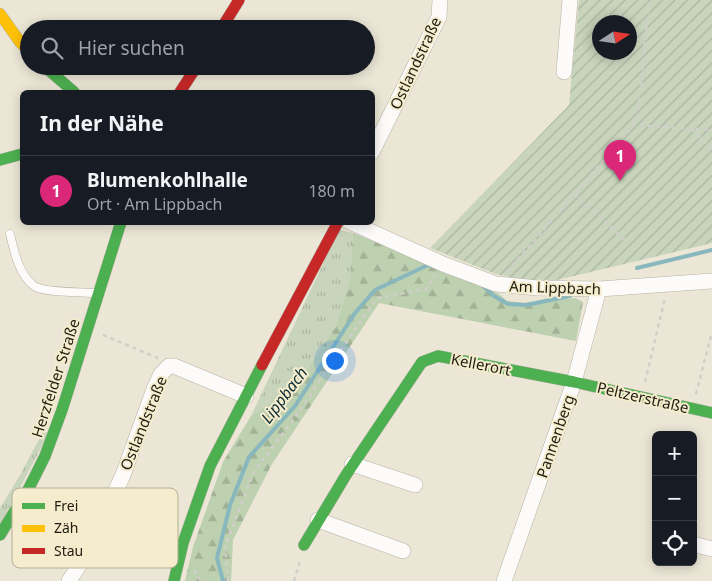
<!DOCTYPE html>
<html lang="de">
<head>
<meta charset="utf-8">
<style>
  :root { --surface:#171b24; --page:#20242c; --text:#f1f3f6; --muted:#9ea1a6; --line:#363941; --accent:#db2777 }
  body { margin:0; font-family:"Noto Sans",sans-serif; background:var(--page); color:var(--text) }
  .controls { position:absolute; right:15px; bottom:15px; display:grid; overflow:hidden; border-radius:8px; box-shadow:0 2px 12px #0003 }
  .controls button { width:45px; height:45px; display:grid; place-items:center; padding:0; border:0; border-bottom:1px solid var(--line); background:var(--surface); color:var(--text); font:25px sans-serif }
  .compass { position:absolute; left:592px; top:15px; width:45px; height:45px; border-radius:50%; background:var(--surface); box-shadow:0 2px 12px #0003; rotate:78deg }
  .you { position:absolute; left:334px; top:360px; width:18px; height:18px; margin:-12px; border:4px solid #fff; border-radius:50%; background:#1a73e8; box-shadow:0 0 0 8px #1a73e833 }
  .badge { display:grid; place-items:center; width:32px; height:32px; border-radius:50%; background:var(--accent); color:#fff; font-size:16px; font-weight:700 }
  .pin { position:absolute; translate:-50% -41px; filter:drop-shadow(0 1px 2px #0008) }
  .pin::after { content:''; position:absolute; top:26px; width:18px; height:15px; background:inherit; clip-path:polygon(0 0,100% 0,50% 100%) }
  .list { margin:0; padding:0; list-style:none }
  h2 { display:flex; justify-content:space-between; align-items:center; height:65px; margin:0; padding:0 20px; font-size:21px }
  h2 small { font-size:16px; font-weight:400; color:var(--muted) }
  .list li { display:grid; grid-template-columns:32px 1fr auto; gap:15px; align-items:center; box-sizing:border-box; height:70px; padding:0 20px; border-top:1px solid var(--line) }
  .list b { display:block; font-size:19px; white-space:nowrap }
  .list p { margin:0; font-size:16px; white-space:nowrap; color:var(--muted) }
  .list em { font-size:16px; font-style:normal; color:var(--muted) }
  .icon { flex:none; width:28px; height:28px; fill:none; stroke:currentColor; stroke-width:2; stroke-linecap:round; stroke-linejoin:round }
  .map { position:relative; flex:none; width:712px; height:581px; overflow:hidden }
  .search { position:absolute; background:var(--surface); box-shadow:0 2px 12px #0003; left:20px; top:20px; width:355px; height:55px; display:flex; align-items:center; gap:12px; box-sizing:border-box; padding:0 18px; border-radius:28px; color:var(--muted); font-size:19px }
  .panel { position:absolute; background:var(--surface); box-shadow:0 2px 12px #0003; left:20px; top:90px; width:355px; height:135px; border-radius:8px }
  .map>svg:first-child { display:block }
  .grass { fill:url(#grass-tufts) }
  .forest { fill:url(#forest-firs) }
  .garden { fill:url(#garden-furrows); fill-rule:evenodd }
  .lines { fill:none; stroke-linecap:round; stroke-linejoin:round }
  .stream { stroke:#88b7be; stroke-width:4 }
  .lane-casing { stroke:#b6b2a5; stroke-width:9 }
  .street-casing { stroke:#b6b2a5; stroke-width:16 }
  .fast-casing { stroke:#b6b2a5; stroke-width:12 }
  .slow-casing { stroke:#b6b2a5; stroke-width:12 }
  .jam-casing { stroke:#b6b2a5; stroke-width:12 }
  .path { stroke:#d1cfca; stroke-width:2.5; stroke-dasharray:4 4; stroke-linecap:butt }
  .lane { stroke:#fcfbf9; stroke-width:8 }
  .street { stroke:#fcfbf9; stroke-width:15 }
  .fast { stroke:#4caf50; stroke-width:11 }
  .slow { stroke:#ffc107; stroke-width:11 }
  .jam { stroke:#c62828; stroke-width:11 }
  .labels { text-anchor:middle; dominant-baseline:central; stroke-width:4; stroke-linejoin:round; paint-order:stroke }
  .street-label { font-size:15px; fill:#1f1c11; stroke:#f4eccc }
  .water-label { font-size:16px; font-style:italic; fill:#0b2e36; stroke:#f4eccc }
  .key { fill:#f4eccc; stroke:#b4ae94; stroke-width:1 }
  .key-label { font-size:14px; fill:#1f1c11 }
</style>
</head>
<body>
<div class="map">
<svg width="712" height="581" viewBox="0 0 712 581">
  <defs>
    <pattern id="grass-tufts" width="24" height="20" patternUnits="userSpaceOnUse" patternTransform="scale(1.25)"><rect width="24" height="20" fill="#c8d4bc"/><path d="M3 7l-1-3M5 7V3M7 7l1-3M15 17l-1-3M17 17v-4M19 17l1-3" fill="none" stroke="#abb5a1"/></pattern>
    <pattern id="forest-firs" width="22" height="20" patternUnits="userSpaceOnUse" patternTransform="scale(1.25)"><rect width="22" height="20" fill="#bdd0b0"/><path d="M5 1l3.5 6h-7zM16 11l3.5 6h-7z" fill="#a2b296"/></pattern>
    <pattern id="garden-furrows" width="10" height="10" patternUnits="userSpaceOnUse" patternTransform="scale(1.25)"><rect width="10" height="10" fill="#c8d4bc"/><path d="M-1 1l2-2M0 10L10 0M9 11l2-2" fill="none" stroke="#abb5a1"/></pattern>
  </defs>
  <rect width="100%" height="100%" fill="#ebe6d5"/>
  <g class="grass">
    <path d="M339,230L353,233L350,279L336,326L297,385L251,416Z"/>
    <path d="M43,432L49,433L0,525V508L20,475Z"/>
  </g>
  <path class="forest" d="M353,233L493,289L507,301L525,303L575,298L583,302L576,341L379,303L272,464L233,540L231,581H185L193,547L223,462L251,416L297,385L336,326L350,279Z"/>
  <path class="garden" d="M579,0H712V243L553,281L522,280L496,274L430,248L569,105ZM600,22H630V52H600Z"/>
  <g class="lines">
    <g class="stream">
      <path d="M637,268L712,250"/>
      <path d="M483,286L494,296L508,304L526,305L570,296"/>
      <path d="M223,581L217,558L230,505L249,457L295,406L355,313L375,290L428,265L432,266"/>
    </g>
    <g class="lane-casing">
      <path id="lane" d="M10,234C14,251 19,275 34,286C44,293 83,292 96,293"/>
    </g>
    <g class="street-casing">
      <g id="street">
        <path d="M564,72L570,0"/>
        <path d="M372,152L439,17L440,0"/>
        <path d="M350,222L443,264L496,284L538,288L599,289L712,281"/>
        <path d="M352,464L415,485"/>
        <path d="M318,520L403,551"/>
        <path d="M693,544L712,549"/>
        <path d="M69,581L87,553L123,475L154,389L161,374L169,366H174L246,396"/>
        <path d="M504,581L574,382L599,289"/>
      </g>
    </g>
    <g class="fast-casing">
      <g id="fast">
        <path d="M44,66L74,92"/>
        <path d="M0,160L22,154"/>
        <path d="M0,535L29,488L45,456L62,410L121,222"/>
        <path d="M304,545L346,475L422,362L438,356L574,382L712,413"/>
        <path d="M174,581L183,543L210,466L262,365"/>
      </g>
    </g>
    <g class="slow-casing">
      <path id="slow" d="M0,14L20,42L29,51"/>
    </g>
    <g class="jam-casing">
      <g id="jam">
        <path d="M221,29L239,0"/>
        <path d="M180,92L197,66"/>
        <path d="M262,365L338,222"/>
      </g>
    </g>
    <g class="path">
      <path d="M634,125L638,115L649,0"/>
      <path d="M692,129L712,150"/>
      <path d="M575,194L625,240"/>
      <path d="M712,230V229"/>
      <path d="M507,272L634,125L712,130"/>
      <path d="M103,335L158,358"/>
      <path d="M645,382L665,298"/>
      <path d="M696,394L712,332"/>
      <path d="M194,570L201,581"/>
      <path d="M228,581L225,546L254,472L290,424L377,298L426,289L435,275"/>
      <path d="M294,581L300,561"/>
    </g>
    <use href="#lane" class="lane"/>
    <use href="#street" class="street"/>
    <use href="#fast" class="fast"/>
    <use href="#slow" class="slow"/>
    <use href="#jam" class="jam"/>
  </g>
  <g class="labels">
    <g class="street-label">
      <text transform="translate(415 63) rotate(-65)">Ostlandstraße</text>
      <text transform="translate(555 287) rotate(2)">Am Lippbach</text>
      <text transform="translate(481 364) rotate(11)">Kellerort</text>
      <text transform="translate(55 378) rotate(-72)">Herzfelder Straße</text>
      <text transform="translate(643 397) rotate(13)">Peltzerstraße</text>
      <text transform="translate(143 423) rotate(-68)">Ostlandstraße</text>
      <text transform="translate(555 436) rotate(-71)">Pannenberg</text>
    </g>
    <g class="water-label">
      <text transform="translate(284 395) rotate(-53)">Lippbach</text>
    </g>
  </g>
  <rect x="12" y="488" width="166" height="80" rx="8" class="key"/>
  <rect x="22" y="503" width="23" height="6" fill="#4caf50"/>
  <rect x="22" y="525" width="23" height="7" fill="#ffc107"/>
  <rect x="22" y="548" width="23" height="6" fill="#c62828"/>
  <g class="key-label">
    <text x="54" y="511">Frei</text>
    <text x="54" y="533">Zäh</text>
    <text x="54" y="556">Stau</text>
  </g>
</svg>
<div class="controls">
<button>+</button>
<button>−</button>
<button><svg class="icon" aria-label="locate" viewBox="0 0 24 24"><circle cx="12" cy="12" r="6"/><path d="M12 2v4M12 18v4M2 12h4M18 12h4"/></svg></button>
</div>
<svg class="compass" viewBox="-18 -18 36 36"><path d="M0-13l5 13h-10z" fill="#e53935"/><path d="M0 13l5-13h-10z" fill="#9ea1a6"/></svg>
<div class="you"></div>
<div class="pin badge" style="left:620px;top:181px">1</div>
<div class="search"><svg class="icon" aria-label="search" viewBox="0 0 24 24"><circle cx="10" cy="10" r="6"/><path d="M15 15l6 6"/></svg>Hier suchen</div>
<section class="panel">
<h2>In der Nähe<small></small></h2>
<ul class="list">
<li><span class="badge">1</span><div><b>Blumenkohlhalle</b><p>Ort · Am Lippbach</p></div><em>180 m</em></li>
</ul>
</section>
</div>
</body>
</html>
